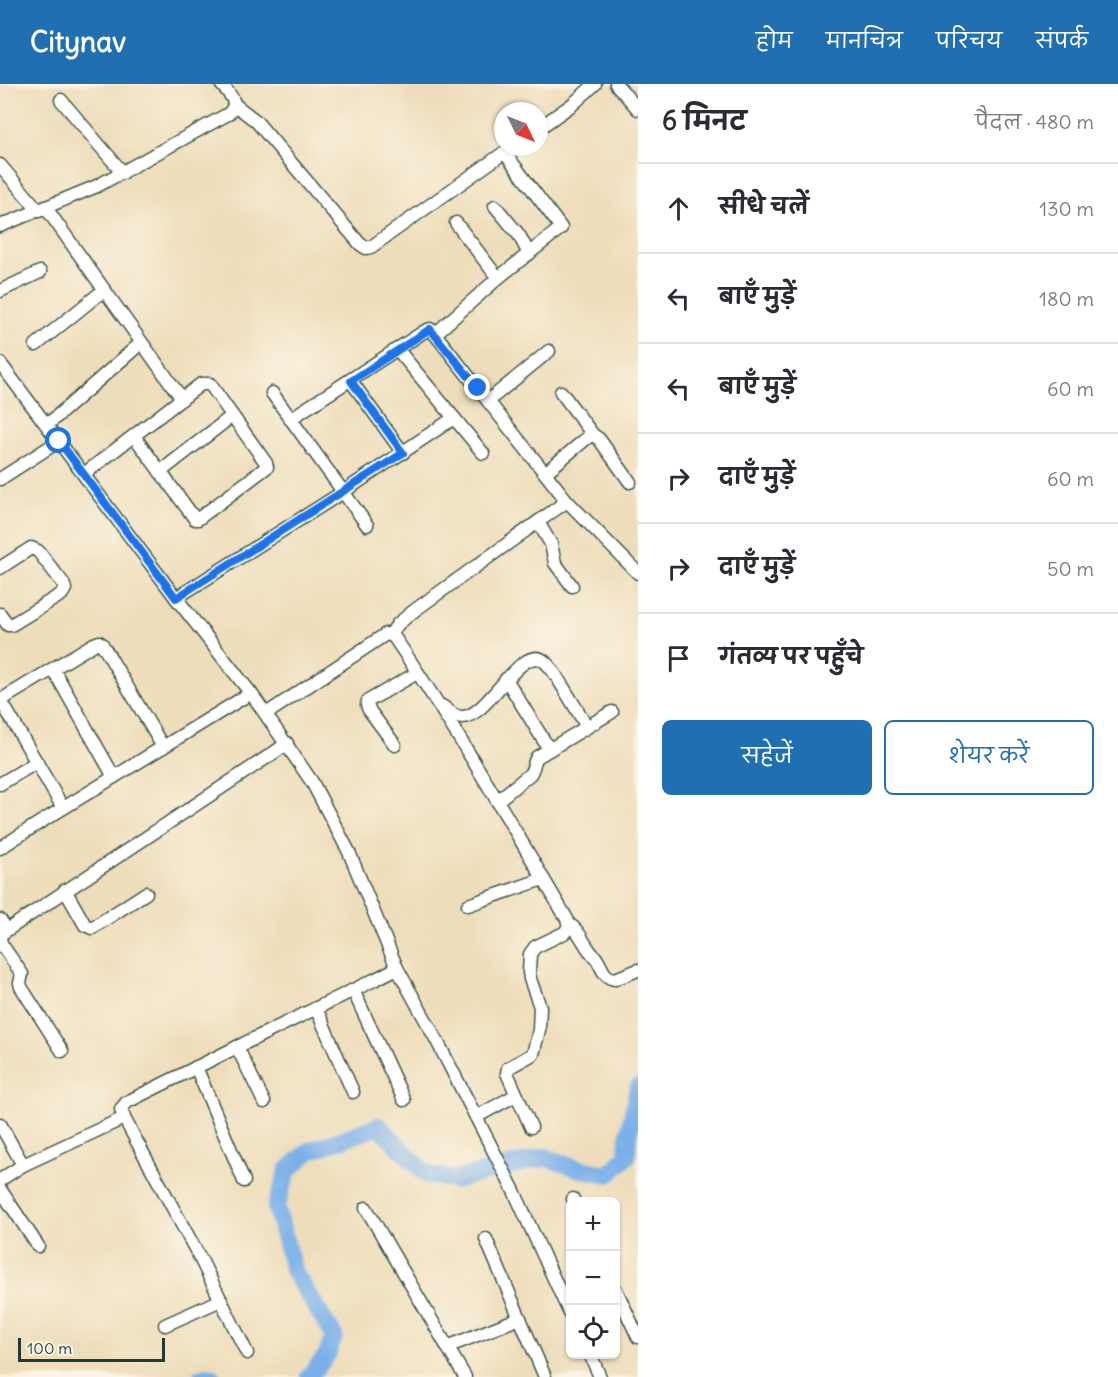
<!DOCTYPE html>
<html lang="hi">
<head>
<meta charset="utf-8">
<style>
  :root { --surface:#fff; --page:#f7f7f7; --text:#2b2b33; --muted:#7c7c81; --line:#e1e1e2; --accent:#1f6fb2 }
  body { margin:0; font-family:Delius,"Playpen Sans Deva",sans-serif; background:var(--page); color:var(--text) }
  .controls { position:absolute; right:18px; bottom:18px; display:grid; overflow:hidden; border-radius:9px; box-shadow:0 2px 4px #0004 }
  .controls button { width:54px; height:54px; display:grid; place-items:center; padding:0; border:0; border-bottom:2px solid var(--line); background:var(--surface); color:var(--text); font:30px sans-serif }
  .compass { position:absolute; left:494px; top:18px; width:54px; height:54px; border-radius:50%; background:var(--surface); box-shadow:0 2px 4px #0004; rotate:133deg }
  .scale { position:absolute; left:18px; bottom:15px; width:147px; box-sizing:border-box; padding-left:6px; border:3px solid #1f3d34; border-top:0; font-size:16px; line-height:21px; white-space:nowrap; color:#1f3d34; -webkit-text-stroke:4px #fcf5e5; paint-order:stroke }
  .stop { position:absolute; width:18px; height:18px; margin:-14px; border:4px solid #1a73e8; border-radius:50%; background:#fff }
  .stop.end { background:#1a73e8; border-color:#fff; box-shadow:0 2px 6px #0008 }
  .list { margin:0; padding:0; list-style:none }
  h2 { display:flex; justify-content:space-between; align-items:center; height:78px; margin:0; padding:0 24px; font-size:26px }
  h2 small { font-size:20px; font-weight:400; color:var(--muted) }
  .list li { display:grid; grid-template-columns:39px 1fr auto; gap:18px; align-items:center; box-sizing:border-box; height:90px; padding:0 24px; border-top:2px solid var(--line) }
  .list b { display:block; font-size:22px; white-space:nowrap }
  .list em { font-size:20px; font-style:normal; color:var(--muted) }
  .actions { display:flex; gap:12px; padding:18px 24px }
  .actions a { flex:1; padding:14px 0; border:2px solid var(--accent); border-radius:9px; text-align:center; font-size:21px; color:var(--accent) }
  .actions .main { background:var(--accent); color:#fff }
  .icon { flex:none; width:33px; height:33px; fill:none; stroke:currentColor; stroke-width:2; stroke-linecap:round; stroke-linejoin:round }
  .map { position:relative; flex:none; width:638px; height:1293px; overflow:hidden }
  header { display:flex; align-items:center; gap:36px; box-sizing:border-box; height:84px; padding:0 30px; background:var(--accent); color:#fff }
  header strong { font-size:28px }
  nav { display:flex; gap:33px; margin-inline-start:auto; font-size:21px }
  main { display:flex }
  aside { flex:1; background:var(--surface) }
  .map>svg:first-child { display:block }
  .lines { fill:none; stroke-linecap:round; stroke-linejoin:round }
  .river { stroke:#7ab0e9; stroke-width:18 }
  .minor-casing { stroke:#3e5548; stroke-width:15 }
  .minor { stroke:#fff; stroke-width:12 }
  .route { stroke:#1a73e8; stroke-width:8 }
</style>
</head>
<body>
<header>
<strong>Citynav</strong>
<nav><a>होम</a><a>मानचित्र</a><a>परिचय</a><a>संपर्क</a></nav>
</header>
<main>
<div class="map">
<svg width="638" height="1293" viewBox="0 0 638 1293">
  <rect width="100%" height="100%" fill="#fcf5e5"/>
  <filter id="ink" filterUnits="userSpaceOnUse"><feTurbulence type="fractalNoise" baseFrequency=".0167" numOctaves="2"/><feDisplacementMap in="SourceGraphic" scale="12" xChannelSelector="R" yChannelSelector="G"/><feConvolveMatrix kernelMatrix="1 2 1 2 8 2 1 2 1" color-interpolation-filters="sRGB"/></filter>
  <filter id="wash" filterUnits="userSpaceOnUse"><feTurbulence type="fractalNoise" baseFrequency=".008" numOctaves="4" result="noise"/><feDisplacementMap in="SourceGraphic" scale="24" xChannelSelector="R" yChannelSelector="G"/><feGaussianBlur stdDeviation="1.35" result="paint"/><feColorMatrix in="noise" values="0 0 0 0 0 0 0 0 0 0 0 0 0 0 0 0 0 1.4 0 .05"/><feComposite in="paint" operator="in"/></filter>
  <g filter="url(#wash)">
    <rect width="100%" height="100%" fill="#eeddba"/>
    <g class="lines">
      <g class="river">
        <path d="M202,1293L205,1292L212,1293"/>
        <path d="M309,1293L327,1271L334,1252L294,1188L276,1123L288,1086L309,1067L379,1042L426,1090L454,1096L545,1073L580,1085L609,1090L627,1072L628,1053L638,1004"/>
      </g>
    </g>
  </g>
  <g filter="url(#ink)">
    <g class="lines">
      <g class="minor-casing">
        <g id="minor">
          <path d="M616,0L638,25"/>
          <path d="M61,16L123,89"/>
          <path d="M234,20L256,37L360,160L366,164L371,163L512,63"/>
          <path d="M539,44L573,20L595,0"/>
          <path d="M0,81L39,127"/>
          <path d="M495,122L519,151L529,170"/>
          <path d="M46,124L182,315"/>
          <path d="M456,139L498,194"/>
          <path d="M0,142L97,102L228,30C241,19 229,10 221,0"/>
          <path d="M0,207L40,188"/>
          <path d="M435,250L498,194L561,144L559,141L505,69"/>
          <path d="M36,261L104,206"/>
          <path d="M398,266L483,369"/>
          <path d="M0,279L176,514L253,612L312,698L349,768L397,884L436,955L514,1107L570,1230"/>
          <path d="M351,297L403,369"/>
          <path d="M561,308L593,351"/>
          <path d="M272,309L367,441"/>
          <path d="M488,317L549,267"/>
          <path d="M290,335L425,247L430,245L435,250L567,417L638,489"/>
          <path d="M47,341L141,259"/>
          <path d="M160,388L232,332"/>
          <path d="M545,389L587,354L593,351L599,355L630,398"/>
          <path d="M84,390L201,300H210L212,303L266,379L267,383L198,435H195L134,352"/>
          <path d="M0,395L59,357"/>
          <path d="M538,438L551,460L555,479L572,502"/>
          <path d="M0,484L31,464L38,467L63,499L65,505L62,510L11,541H8L0,530"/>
          <path d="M176,514L343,408L454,334"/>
          <path d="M390,551L398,540L415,526L567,417"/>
          <path d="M53,585L114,693"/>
          <path d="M506,595L549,665"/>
          <path d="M0,615L63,724"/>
          <path d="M1,616L94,560L99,558L102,560L163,663"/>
          <path d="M442,622C448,626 454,633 462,633C488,634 520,559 544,577C552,583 557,594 563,603C571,616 579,629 587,643"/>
          <path d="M266,630L386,550L390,551L394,553C456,644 511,740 567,835C569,841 569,844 564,849L535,863L530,870L529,888L530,895L540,923L539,946L533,970L508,984L507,989L531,1043"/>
          <path d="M395,661L369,626L367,621L368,617L417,589"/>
          <path d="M0,700L37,678"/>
          <path d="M497,717L530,690C534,685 533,679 537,673L612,628"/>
          <path d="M0,764L39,739L251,609"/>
          <path d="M65,806L85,841L92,844L146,809"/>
          <path d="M468,821L543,795"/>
          <path d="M0,836L7,846"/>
          <path d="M569,840C580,847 582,857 590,867C592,870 594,871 596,874C602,882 603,894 615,895L638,886"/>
          <path d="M0,855L1,850L7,846L275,668L287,659"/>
          <path d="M0,856L2,861L22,890L20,899L21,903L62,967"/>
          <path d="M353,906L404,1016"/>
          <path d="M316,924L353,1008"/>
          <path d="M237,963L264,1018"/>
          <path d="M196,983L244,1097"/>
          <path d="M476,1033L516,1011"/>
          <path d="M0,1040L23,1081L0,1096"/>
          <path d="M23,1081L124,1034"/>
          <path d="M0,1105L38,1162"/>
          <path d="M573,1115L574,1118"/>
          <path d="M366,1124L465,1293"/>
          <path d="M486,1155L545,1293"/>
          <path d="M616,1206L638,1253"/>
          <path d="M165,1241L221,1216"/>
          <path d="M447,1263L520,1234"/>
          <path d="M247,1269L200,1174L124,1034L121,1025L127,1018L237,963L374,896L397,884"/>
          <path d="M590,1270L600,1293"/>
        </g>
      </g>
      <use href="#minor" class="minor"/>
    </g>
  </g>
  <g class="lines" filter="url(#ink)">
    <path class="route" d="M59,357L176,514L403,369L351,297L430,245L478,304"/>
  </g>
</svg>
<div class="controls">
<button>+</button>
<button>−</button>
<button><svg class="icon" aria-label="locate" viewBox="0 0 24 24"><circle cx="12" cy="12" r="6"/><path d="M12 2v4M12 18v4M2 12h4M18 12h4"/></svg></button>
</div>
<svg class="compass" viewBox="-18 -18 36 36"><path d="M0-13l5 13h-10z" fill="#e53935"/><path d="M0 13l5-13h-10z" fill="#7c7c81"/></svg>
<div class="scale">100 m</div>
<div class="stop" style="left:59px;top:357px"></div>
<div class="stop end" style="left:478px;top:304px"></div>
</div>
<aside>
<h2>6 मिनट<small>पैदल · 480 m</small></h2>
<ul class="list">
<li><svg class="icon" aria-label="ahead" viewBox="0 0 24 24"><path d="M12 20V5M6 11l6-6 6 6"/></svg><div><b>सीधे चलें</b></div><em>130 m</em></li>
<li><svg class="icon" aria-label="left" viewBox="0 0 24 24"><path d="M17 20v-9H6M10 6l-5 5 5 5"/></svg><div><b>बाएँ मुड़ें</b></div><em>180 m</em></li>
<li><svg class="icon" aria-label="left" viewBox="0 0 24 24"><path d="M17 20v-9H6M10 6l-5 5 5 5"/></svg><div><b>बाएँ मुड़ें</b></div><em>60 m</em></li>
<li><svg class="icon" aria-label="right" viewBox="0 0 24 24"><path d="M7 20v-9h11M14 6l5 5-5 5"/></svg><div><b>दाएँ मुड़ें</b></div><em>60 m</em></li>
<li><svg class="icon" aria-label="right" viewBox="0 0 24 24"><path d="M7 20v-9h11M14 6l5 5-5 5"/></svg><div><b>दाएँ मुड़ें</b></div><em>50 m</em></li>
<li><svg class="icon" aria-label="arrive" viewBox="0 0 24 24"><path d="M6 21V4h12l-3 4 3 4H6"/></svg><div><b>गंतव्य पर पहुँचे</b></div></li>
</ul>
<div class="actions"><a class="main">सहेजें</a><a>शेयर करें</a></div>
</aside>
</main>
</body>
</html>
